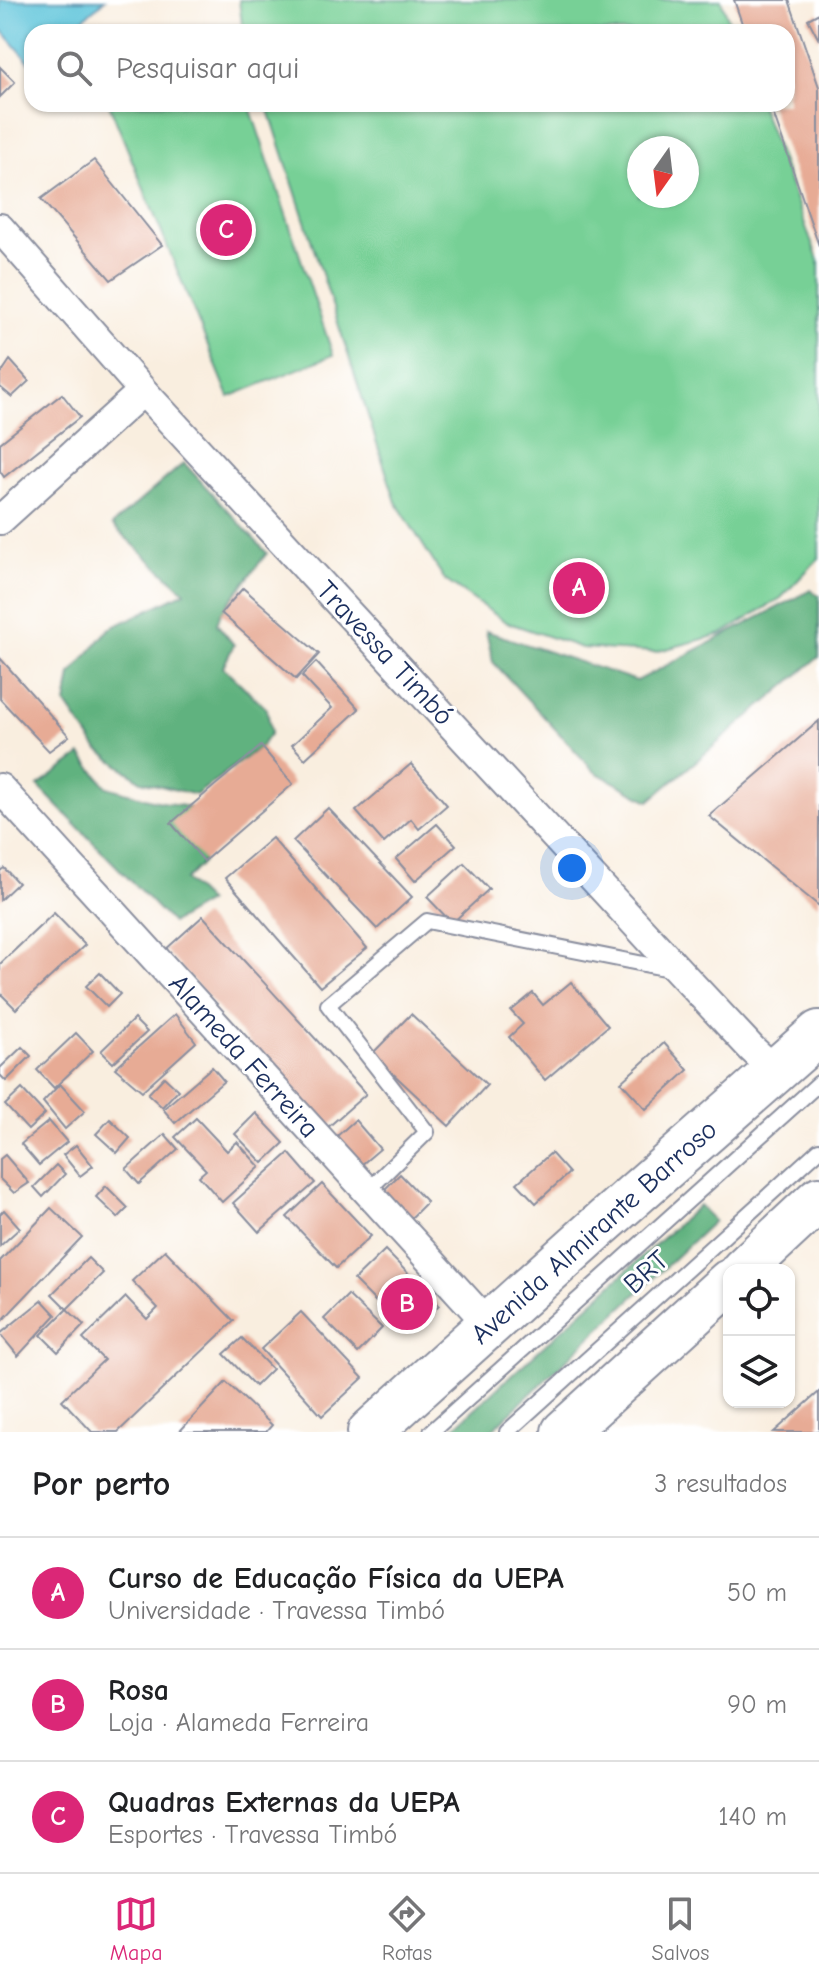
<!DOCTYPE html>
<html lang="pt">
<head>
<meta charset="utf-8">
<style>
  :root { --surface:#fff; --page:#f2f2f2; --text:#202124; --muted:#757577; --line:#e0e0e0; --accent:#db2777 }
  body { margin:0; font-family:"Comic Neue",sans-serif; background:var(--page); color:var(--text) }
  .controls { position:absolute; right:24px; bottom:24px; display:grid; overflow:hidden; border-radius:16px; box-shadow:0 2px 6px #0004 }
  .controls button { width:72px; height:72px; display:grid; place-items:center; padding:0; border:0; border-bottom:2px solid var(--line); background:var(--surface); color:var(--text); font:40px sans-serif }
  .compass { position:absolute; left:627px; top:136px; width:72px; height:72px; border-radius:50%; background:var(--surface); box-shadow:0 2px 6px #0004; rotate:194deg }
  .you { position:absolute; left:572px; top:868px; width:28px; height:28px; margin:-20px; border:6px solid #fff; border-radius:50%; background:#1a73e8; box-shadow:0 0 0 12px #1a73e833 }
  .badge { display:grid; place-items:center; width:52px; height:52px; border-radius:50%; background:var(--accent); color:#fff; font-size:26px; font-weight:700 }
  .pin { position:absolute; translate:-50% -50%; border:4px solid #fff; box-shadow:0 2px 8px #0006 }
  .list { margin:0; padding:0; list-style:none }
  h2 { display:flex; justify-content:space-between; align-items:center; height:104px; margin:0; padding:0 32px; font-size:34px }
  h2 small { font-size:26px; font-weight:400; color:var(--muted) }
  .list li { display:grid; grid-template-columns:52px 1fr auto; gap:24px; align-items:center; box-sizing:border-box; height:112px; padding:0 32px; border-top:2px solid var(--line) }
  .list b { display:block; font-size:30px; white-space:nowrap }
  .list p { margin:0; font-size:26px; white-space:nowrap; color:var(--muted) }
  .list em { font-size:26px; font-style:normal; color:var(--muted) }
  .icon { flex:none; width:44px; height:44px; fill:none; stroke:currentColor; stroke-width:2; stroke-linecap:round; stroke-linejoin:round }
  .map { position:relative; flex:none; width:819px; height:1432px; overflow:hidden }
  .search { position:absolute; background:var(--surface); box-shadow:0 2px 6px #0004; left:24px; right:24px; top:24px; height:88px; display:flex; align-items:center; gap:20px; box-sizing:border-box; padding:0 28px; border-radius:24px; color:var(--muted); font-size:30px }
  .sheet { height:440px; background:var(--surface) }
  nav { display:flex; justify-content:space-around; align-items:center; box-sizing:border-box; height:112px; border-top:2px solid var(--line); background:var(--surface); font-size:22px; color:var(--muted) }
  nav a { display:grid; justify-items:center; gap:4px }
  nav .on { color:var(--accent) }
  .map>svg:first-child { display:block }
  .green { fill:#77d096; stroke:#49807a; stroke-width:2; fill-rule:evenodd }
  .forest { fill:#61b27f; stroke:#3e706e; stroke-width:2 }
  .water { fill:#5dc4da; stroke:#3c7a9c; stroke-width:2 }
  .building { fill:#e7ab95 }
  .lines { fill:none; stroke-linecap:round; stroke-linejoin:round }
  .lane-casing { stroke:#8a8e9e; stroke-width:18 }
  .street-casing { stroke:#8a8e9e; stroke-width:32 }
  .highway-casing { stroke:#8a8e9e; stroke-width:48 }
  .lane { stroke:#fff; stroke-width:14 }
  .street { stroke:#fff; stroke-width:28 }
  .highway { stroke:#fff; stroke-width:44 }
  .labels { text-anchor:middle; dominant-baseline:central; stroke-width:6; stroke-linejoin:round; paint-order:stroke }
  .street-label { font-size:28px; fill:#1b2f5e; stroke:#fff }
</style>
</head>
<body>
<div class="map">
<svg width="819" height="1432" viewBox="0 0 819 1432">
  <rect width="100%" height="100%" fill="#fff"/>
  <filter id="ink" filterUnits="userSpaceOnUse"><feTurbulence type="fractalNoise" baseFrequency=".0125" numOctaves="2"/><feDisplacementMap in="SourceGraphic" scale="16" xChannelSelector="R" yChannelSelector="G"/><feConvolveMatrix kernelMatrix="1 2 1 2 8 2 1 2 1" color-interpolation-filters="sRGB"/></filter>
  <filter id="wash" filterUnits="userSpaceOnUse"><feTurbulence type="fractalNoise" baseFrequency=".006" numOctaves="4" result="noise"/><feDisplacementMap in="SourceGraphic" scale="32" xChannelSelector="R" yChannelSelector="G"/><feGaussianBlur stdDeviation="1.8" result="paint"/><feColorMatrix in="noise" values="0 0 0 0 0 0 0 0 0 0 0 0 0 0 0 0 0 1.4 0 .05"/><feComposite in="paint" operator="in"/></filter>
  <g filter="url(#wash)">
    <rect width="100%" height="100%" fill="#f9eedf"/>
    <g class="green">
      <path d="M239,0H721L733,32H243Z"/>
      <path d="M109,104H249L333,355L229,397Z"/>
      <path d="M267,104H760L819,262V558L781,598L722,634L655,652L582,648L506,622L445,580L396,502ZM639,148H687V196H639Z"/>
    </g>
    <g class="forest">
      <path d="M184,463L267,553L221,613L217,624L234,645L223,667L267,709L271,733L261,746L196,795L141,781L97,749L66,704L71,674L109,629L185,592L112,525Z"/>
      <path d="M811,590L819,596V657L649,801L595,772L493,662L486,631L637,681Z"/>
      <path d="M81,755L107,787L152,800L190,807L204,861L185,880L208,902L172,923L38,786Z"/>
      <path d="M699,1205L714,1221L490,1432H449Z"/>
    </g>
    <path class="water" d="M0,0H105L68,32H32L31,64L0,28Z"/>
    <g id="blocks">
      <g class="building">
        <path d="M734,0H789L819,87V246L770,104H787V32H745Z"/>
        <path d="M819,13V40L808,19Z"/>
        <path d="M0,67L15,82L0,97Z"/>
        <path d="M94,160L162,245L111,280L41,199Z"/>
        <path d="M10,360L29,381L12,397L0,387V375Z"/>
        <path d="M62,394L80,417L4,477L0,471V443Z"/>
        <path d="M243,588L319,654L296,679L221,613Z"/>
        <path d="M0,658L69,736L49,751L0,699Z"/>
        <path d="M316,662L359,709L305,759L292,745L332,708L302,676Z"/>
        <path d="M819,721V906L709,816Z"/>
        <path d="M261,746L293,784L204,861L171,823Z"/>
        <path d="M411,764L447,805L419,829L411,819L384,843L356,811Z"/>
        <path d="M328,808L412,897L377,929L293,841Z"/>
        <path d="M437,824L456,845L415,881L396,859Z"/>
        <path d="M272,838L367,948L320,987L225,878Z"/>
        <path d="M464,863L489,889L452,923L427,897Z"/>
        <path d="M4,868L18,883L0,900V871Z"/>
        <path d="M54,913L85,945L16,1009L0,993V964Z"/>
        <path d="M203,916L366,1094L327,1128L165,950Z"/>
        <path d="M100,973L120,994L107,1007L86,986Z"/>
        <path d="M571,982L608,1026L545,1080L509,1037L523,1024L511,1011L533,993L543,1005Z"/>
        <path d="M175,1014L196,1042L142,1091L115,1068Z"/>
        <path d="M411,1014L487,1085L449,1126L372,1054Z"/>
        <path d="M134,1019L147,1032L113,1063L101,1051Z"/>
        <path d="M76,1033L93,1051L54,1088L37,1070Z"/>
        <path d="M664,1043L688,1070L646,1109L621,1082Z"/>
        <path d="M22,1047L31,1056L6,1081L0,1075V1068Z"/>
        <path d="M212,1067L224,1081L175,1123L163,1109Z"/>
        <path d="M164,1077L178,1090L162,1107L148,1094Z"/>
        <path d="M60,1084L85,1111L65,1129L43,1102Z"/>
        <path d="M22,1089L45,1114L28,1130L5,1105Z"/>
        <path d="M256,1113L284,1143L263,1163L235,1134Z"/>
        <path d="M196,1118L227,1151L237,1142L260,1167L222,1202L199,1176L206,1170L175,1137Z"/>
        <path d="M110,1119L130,1138L117,1153L96,1134Z"/>
        <path d="M355,1120L380,1149L361,1165L336,1137Z"/>
        <path d="M49,1121L67,1142L39,1165L21,1144Z"/>
        <path d="M165,1134L178,1149L139,1184L126,1169Z"/>
        <path d="M76,1145L93,1166L80,1176L63,1155Z"/>
        <path d="M289,1153L315,1183L259,1232L233,1203Z"/>
        <path d="M551,1153L569,1173L536,1203L517,1183Z"/>
        <path d="M5,1155L29,1183L14,1193L0,1179V1159Z"/>
        <path d="M56,1165L65,1174L43,1197L34,1187Z"/>
        <path d="M400,1174L427,1202L410,1219L383,1191Z"/>
        <path d="M322,1184L371,1236L336,1268L287,1217Z"/>
        <path d="M106,1186L128,1208L118,1218L96,1197Z"/>
        <path d="M51,1208L82,1237L0,1323V1261Z"/>
        <path d="M4,1210L20,1228L0,1246V1214Z"/>
        <path d="M165,1250L234,1321L118,1432H92L62,1400L104,1360L83,1339L126,1297L147,1319L158,1308L132,1281Z"/>
        <path d="M385,1250L439,1305L416,1328L383,1294L376,1302L354,1280Z"/>
        <path d="M88,1258L103,1273L67,1309L52,1294Z"/>
        <path d="M348,1295L382,1328L358,1353L324,1319Z"/>
        <path d="M42,1300L56,1315L18,1356L0,1334Z"/>
        <path d="M67,1309L84,1325L58,1352L41,1335Z"/>
        <path d="M301,1312L363,1378L322,1416L261,1349Z"/>
        <path d="M242,1338L272,1369L255,1386L224,1354Z"/>
        <path d="M226,1382L272,1425L266,1432H179Z"/>
        <path d="M819,1392V1432H774Z"/>
      </g>
    </g>
  </g>
  <g filter="url(#ink)">
    <use href="#blocks" fill-opacity="0" stroke="#8a8e9e" stroke-width="2"/>
    <g class="lines">
      <g class="lane-casing">
        <g id="lane">
          <path d="M367,1191L427,1132L328,1005L427,921L674,970"/>
          <path d="M431,1432L819,1083"/>
          <path d="M507,1432L819,1150"/>
        </g>
      </g>
      <g class="street-casing">
        <g id="street">
          <path d="M0,228L143,391L679,971L752,1049L777,1072"/>
          <path d="M0,520L143,391"/>
          <path d="M0,788L489,1325"/>
        </g>
      </g>
      <g class="highway-casing">
        <g id="highway">
          <path d="M743,1270L819,1199"/>
          <path d="M370,1432L599,1226L819,1033"/>
          <path d="M564,1432L729,1282"/>
        </g>
      </g>
      <use href="#lane" class="lane"/>
      <use href="#street" class="street"/>
      <use href="#highway" class="highway"/>
    </g>
  </g>
  <g class="labels">
    <g class="street-label">
      <text transform="translate(385 653) rotate(47)">Travessa Timbó</text>
      <text transform="translate(244 1056) rotate(48)">Alameda Ferreira</text>
      <text transform="translate(594 1232) rotate(-42)">Avenida Almirante Barroso</text>
      <text transform="translate(646 1272) rotate(-42)">BRT</text>
    </g>
  </g>
</svg>
<div class="controls">
<button><svg class="icon" aria-label="locate" viewBox="0 0 24 24"><circle cx="12" cy="12" r="6"/><path d="M12 2v4M12 18v4M2 12h4M18 12h4"/></svg></button>
<button><svg class="icon" aria-label="layers" viewBox="0 0 24 24"><path d="M12 4l9 5-9 5-9-5zM3 14l9 5 9-5"/></svg></button>
</div>
<svg class="compass" viewBox="-18 -18 36 36"><path d="M0-13l5 13h-10z" fill="#e53935"/><path d="M0 13l5-13h-10z" fill="#757577"/></svg>
<div class="you"></div>
<div class="pin badge" style="left:579px;top:588px">A</div>
<div class="pin badge" style="left:407px;top:1304px">B</div>
<div class="pin badge" style="left:226px;top:230px">C</div>
<div class="search"><svg class="icon" aria-label="search" viewBox="0 0 24 24"><circle cx="10" cy="10" r="6"/><path d="M15 15l6 6"/></svg>Pesquisar aqui</div>
</div>
<section class="sheet">
<h2>Por perto<small>3 resultados</small></h2>
<ul class="list">
<li><span class="badge">A</span><div><b>Curso de Educação Física da UEPA</b><p>Universidade · Travessa Timbó</p></div><em>50 m</em></li>
<li><span class="badge">B</span><div><b>Rosa</b><p>Loja · Alameda Ferreira</p></div><em>90 m</em></li>
<li><span class="badge">C</span><div><b>Quadras Externas da UEPA</b><p>Esportes · Travessa Timbó</p></div><em>140 m</em></li>
</ul>
</section>
<nav>
<a class="on"><svg class="icon" aria-label="map" viewBox="0 0 24 24"><path d="M3 6l6-2 6 2 6-2v14l-6 2-6-2-6 2zM9 4v14M15 6v14"/></svg>Mapa</a>
<a><svg class="icon" aria-label="directions" viewBox="0 0 24 24"><path d="M12 3l9 9-9 9-9-9zM9 14v-3h6M13 9l2 2-2 2"/></svg>Rotas</a>
<a><svg class="icon" aria-label="saved" viewBox="0 0 24 24"><path d="M7 4h10v16l-5-4-5 4z"/></svg>Salvos</a>
</nav>
</body>
</html>
